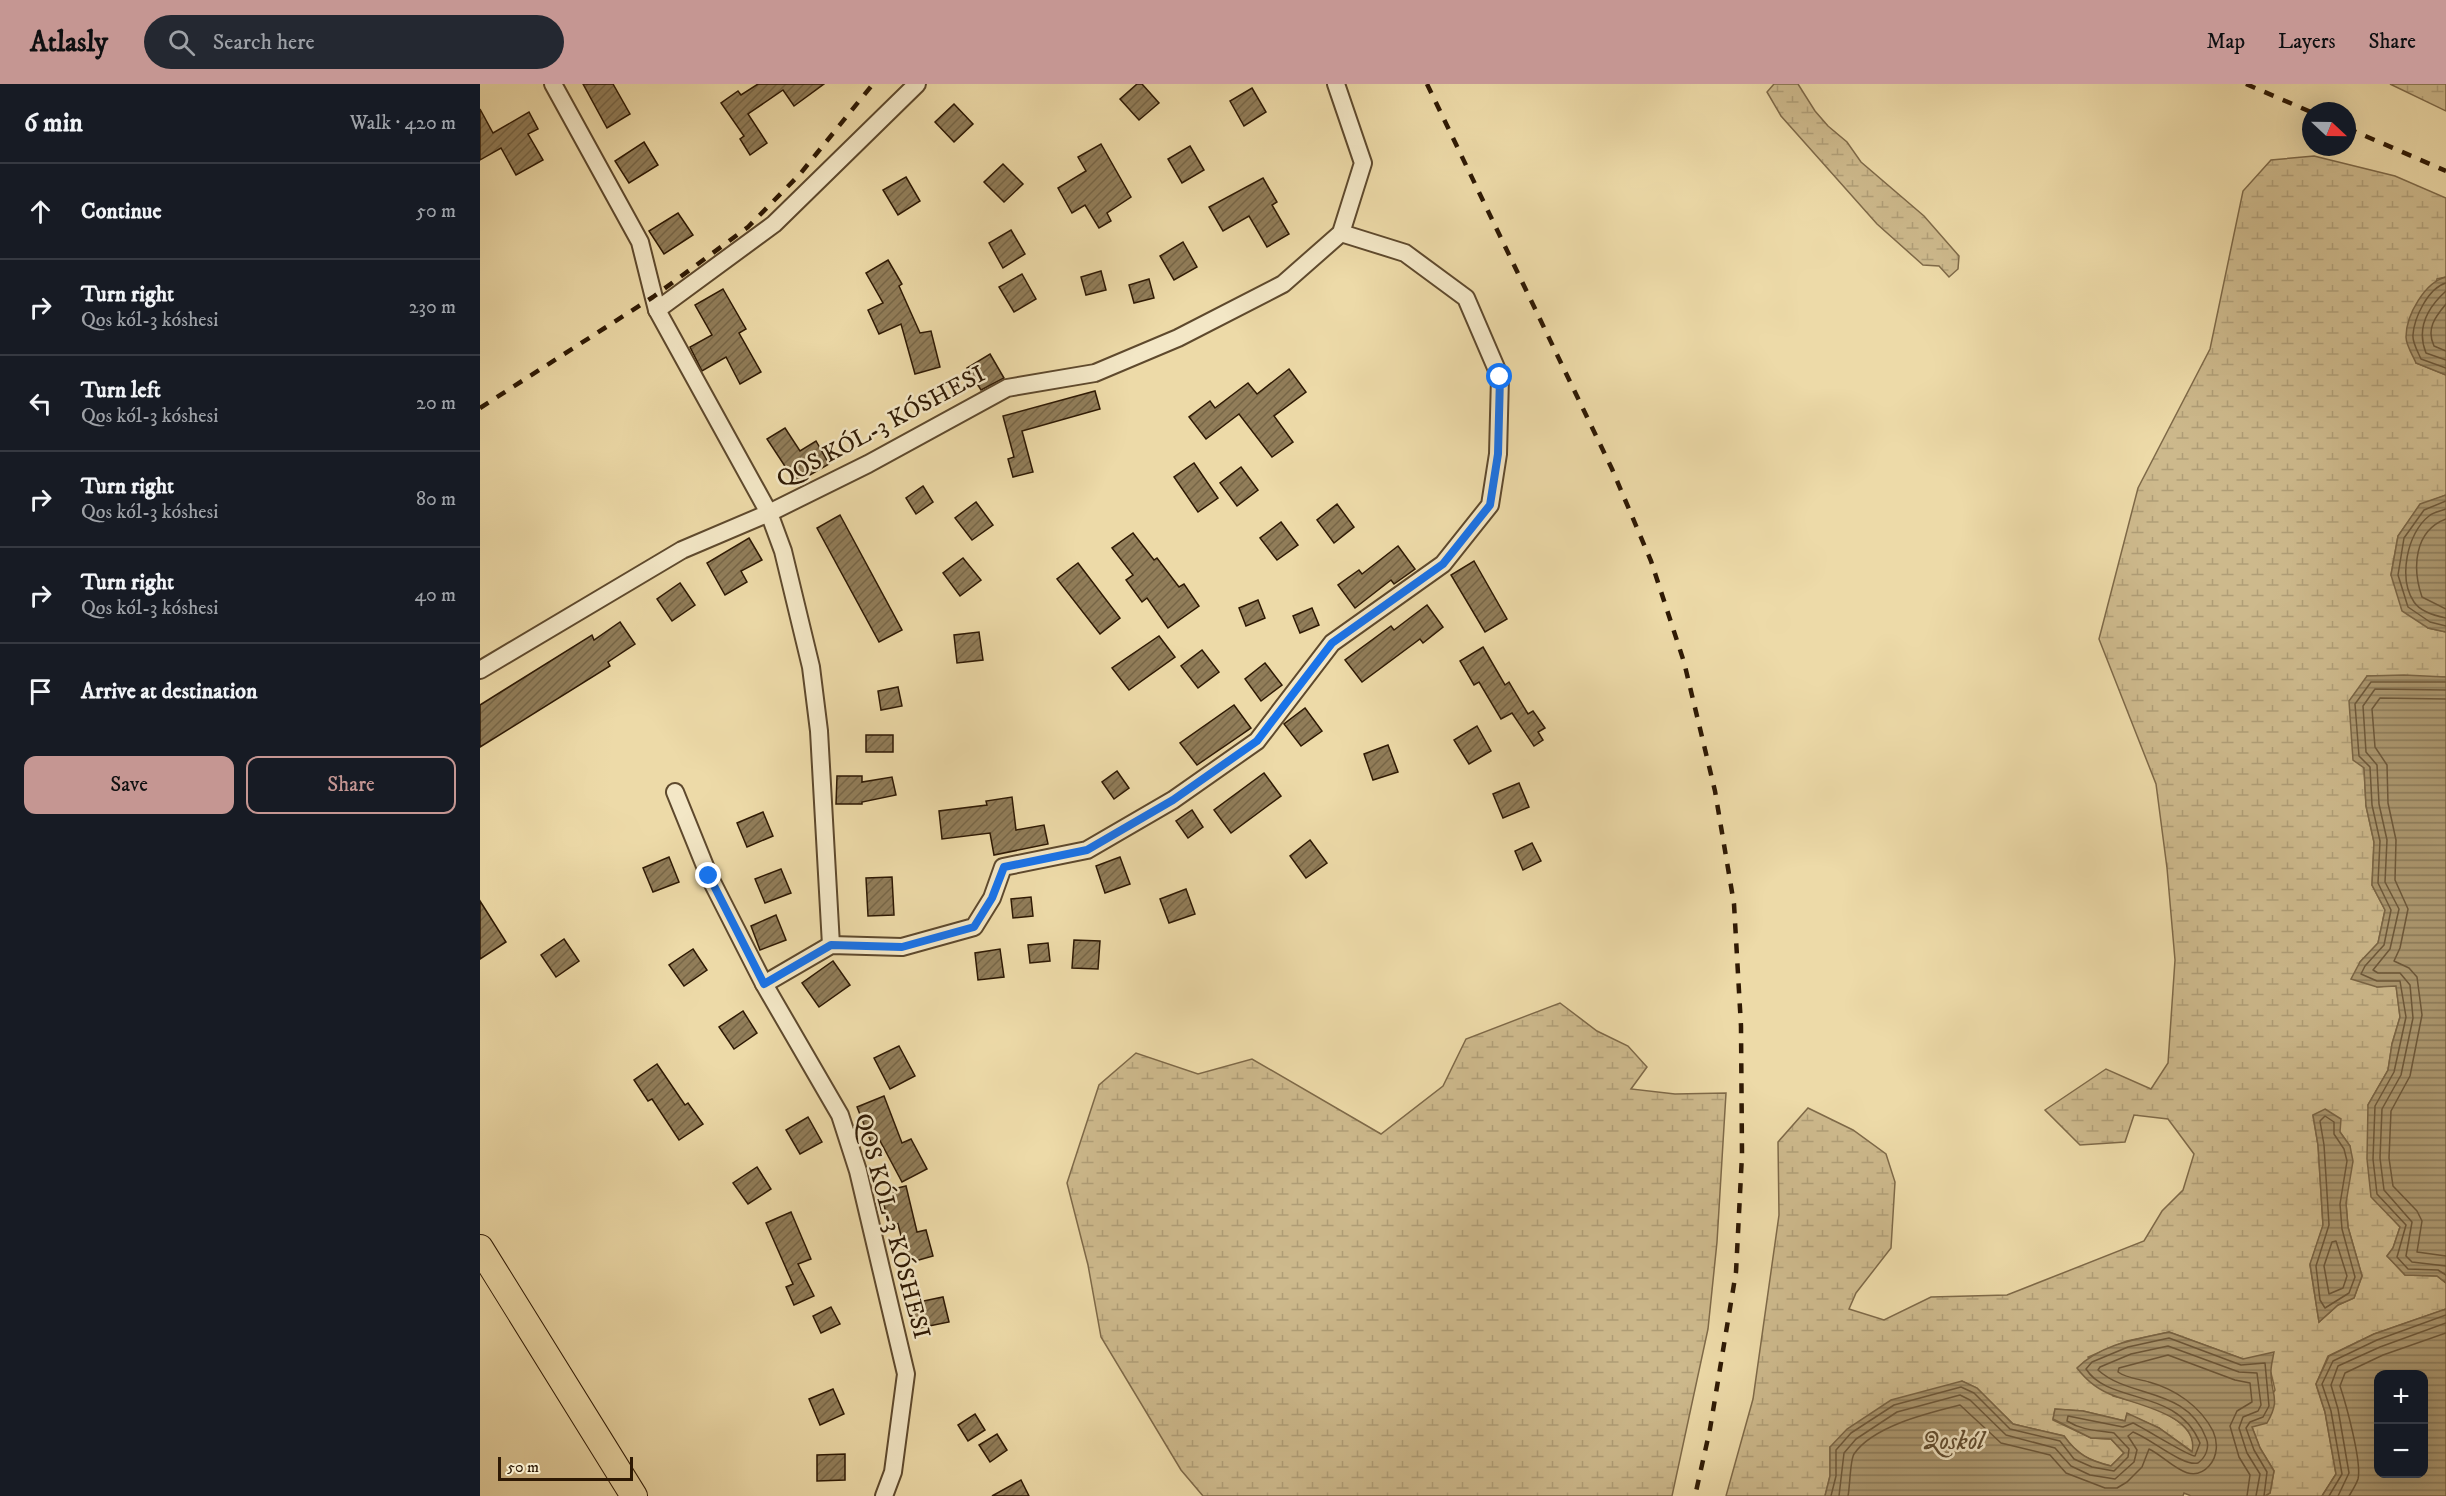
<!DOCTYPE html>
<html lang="en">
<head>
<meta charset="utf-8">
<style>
  :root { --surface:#171b24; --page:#242831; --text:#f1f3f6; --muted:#9ea1a6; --line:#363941; --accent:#c59692 }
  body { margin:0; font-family:"IM FELL DW Pica",serif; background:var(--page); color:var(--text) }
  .controls { position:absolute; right:18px; bottom:18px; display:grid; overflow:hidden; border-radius:12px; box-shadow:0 6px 24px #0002 }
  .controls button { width:54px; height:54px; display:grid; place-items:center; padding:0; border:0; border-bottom:2px solid var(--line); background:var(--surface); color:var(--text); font:30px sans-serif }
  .compass { position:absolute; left:1822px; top:18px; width:54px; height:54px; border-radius:50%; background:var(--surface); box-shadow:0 6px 24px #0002; rotate:112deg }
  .scale { position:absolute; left:18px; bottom:15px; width:135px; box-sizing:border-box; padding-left:6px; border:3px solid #2e1904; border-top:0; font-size:16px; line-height:21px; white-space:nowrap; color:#2e1904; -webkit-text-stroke:4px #f3e7c6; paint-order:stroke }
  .stop { position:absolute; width:18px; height:18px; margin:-14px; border:4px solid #1a73e8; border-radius:50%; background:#fff }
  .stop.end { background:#1a73e8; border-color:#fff; box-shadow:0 2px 6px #0008 }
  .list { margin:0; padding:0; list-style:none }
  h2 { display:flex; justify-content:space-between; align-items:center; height:78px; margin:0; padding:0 24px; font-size:26px }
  h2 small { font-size:20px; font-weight:400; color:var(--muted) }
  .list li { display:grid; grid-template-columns:39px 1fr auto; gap:18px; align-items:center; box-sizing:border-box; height:96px; padding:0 24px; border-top:2px solid var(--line) }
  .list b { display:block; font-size:22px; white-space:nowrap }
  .list p { margin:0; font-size:20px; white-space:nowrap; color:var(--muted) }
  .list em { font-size:20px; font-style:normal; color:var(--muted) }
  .actions { display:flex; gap:12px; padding:18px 24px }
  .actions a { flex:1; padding:14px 0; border:2px solid var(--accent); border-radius:12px; text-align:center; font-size:21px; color:var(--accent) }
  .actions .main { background:var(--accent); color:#111 }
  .icon { flex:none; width:33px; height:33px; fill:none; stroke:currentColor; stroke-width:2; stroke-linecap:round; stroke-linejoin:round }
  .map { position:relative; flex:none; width:1966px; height:1412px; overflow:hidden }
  header { display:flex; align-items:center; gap:36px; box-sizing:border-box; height:84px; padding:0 30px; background:var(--accent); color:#111 }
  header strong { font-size:28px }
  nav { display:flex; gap:33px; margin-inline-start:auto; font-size:21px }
  .search { width:420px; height:54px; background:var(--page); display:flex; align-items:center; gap:15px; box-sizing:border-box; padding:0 21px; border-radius:33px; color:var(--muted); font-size:22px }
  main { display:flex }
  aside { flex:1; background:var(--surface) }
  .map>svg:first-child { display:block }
  .wetland { fill:url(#wetland-marsh); stroke:#7e6948; stroke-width:1.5; fill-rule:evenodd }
  .water { fill:url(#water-rules); stroke:#7a6545; stroke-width:1.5; fill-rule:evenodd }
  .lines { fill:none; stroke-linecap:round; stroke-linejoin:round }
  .shore { stroke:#6d583a; stroke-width:1.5 }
  .building { fill:url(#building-hatch); stroke:#2e1904; stroke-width:1.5 }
  .minor-casing { stroke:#5e492d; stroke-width:20 }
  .primary-casing { stroke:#2e1904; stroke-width:28 }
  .minor { stroke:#f3e7c6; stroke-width:16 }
  .primary { stroke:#eddaa8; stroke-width:26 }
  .rail { stroke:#2e1904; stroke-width:4.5; stroke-dasharray:10 10; stroke-linecap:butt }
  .route { stroke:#1a73e8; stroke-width:8 }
  .labels { text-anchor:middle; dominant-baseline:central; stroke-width:5; stroke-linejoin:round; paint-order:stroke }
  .street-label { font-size:24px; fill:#2e1904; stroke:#f3e7c6 }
  .water-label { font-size:26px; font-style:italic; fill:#604c2f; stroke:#f3e7c6 }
</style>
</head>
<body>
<header>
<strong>Atlasly</strong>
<div class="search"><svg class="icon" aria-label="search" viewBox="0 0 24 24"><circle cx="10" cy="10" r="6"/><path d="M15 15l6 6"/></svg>Search here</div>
<nav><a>Map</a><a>Layers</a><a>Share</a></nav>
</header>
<main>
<aside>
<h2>6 min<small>Walk · 420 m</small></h2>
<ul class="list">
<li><svg class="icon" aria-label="ahead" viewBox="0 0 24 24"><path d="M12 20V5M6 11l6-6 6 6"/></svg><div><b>Continue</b></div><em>50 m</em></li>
<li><svg class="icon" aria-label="right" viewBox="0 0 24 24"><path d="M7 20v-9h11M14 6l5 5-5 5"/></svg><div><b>Turn right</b><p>Qos kól-3 kóshesi</p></div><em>230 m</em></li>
<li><svg class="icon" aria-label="left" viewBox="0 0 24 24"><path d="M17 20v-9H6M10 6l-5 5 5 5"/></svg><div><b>Turn left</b><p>Qos kól-3 kóshesi</p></div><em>20 m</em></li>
<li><svg class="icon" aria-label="right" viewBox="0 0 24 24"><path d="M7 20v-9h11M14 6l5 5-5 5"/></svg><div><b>Turn right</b><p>Qos kól-3 kóshesi</p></div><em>80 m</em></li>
<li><svg class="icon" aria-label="right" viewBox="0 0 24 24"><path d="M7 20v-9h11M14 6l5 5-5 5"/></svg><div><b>Turn right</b><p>Qos kól-3 kóshesi</p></div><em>40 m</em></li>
<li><svg class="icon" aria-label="arrive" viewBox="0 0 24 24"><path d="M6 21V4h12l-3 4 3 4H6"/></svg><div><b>Arrive at destination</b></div></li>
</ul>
<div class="actions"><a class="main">Save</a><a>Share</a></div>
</aside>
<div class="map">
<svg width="1966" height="1412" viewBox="0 0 1966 1412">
  <defs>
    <pattern id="wetland-marsh" width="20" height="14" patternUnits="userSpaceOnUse" patternTransform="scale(1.5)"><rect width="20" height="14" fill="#cdb98c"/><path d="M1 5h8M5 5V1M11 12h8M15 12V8" fill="none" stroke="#b09e77"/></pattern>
    <pattern id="water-rules" width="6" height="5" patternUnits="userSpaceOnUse" patternTransform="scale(1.5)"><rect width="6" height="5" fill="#ac9870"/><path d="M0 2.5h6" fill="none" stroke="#8c7b5a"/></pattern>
    <pattern id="building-hatch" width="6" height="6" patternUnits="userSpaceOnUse" patternTransform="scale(1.5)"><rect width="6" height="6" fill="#917d59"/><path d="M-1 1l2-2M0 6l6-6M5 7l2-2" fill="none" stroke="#776647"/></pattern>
  </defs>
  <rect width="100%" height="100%" fill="#eddaa8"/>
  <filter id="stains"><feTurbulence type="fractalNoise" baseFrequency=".00333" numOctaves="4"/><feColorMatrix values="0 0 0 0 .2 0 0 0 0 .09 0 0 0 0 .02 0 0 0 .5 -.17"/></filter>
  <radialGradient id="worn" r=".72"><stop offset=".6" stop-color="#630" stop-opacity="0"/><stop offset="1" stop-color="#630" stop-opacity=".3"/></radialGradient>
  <g class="wetland">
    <path d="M1294,0H1318L1335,27L1348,42L1367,58L1381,78L1444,132L1479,172L1478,185L1469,193L1459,182L1443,181L1397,140L1301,32L1287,8Z"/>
    <path d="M1910,0H1966V27Z"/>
    <path d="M1834,72L1915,92L1966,114V193L1957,195L1936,279L1966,291V411L1940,421L1918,452L1911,491L1948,544L1966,548V593L1887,592L1884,684L1886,722L1894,758L1892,801L1905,826L1898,859L1880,878L1897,903L1916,901L1920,933L1912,960L1908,986L1888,1021L1907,1128L1920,1143L1913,1164L1907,1172L1925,1191L1957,1192L1966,1199V1225L1894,1250L1848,1272L1836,1300L1845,1328L1856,1390L1842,1412H1785L1790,1409L1794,1387L1780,1364L1772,1343L1795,1306L1791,1289L1776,1274L1763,1275L1689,1248L1647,1257L1608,1273L1633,1312C1658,1318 1719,1333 1713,1368L1679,1344L1647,1330L1645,1337L1603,1327L1575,1325L1573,1336L1611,1354L1631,1355L1644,1369L1631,1382C1609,1376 1597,1371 1584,1352L1533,1340L1497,1304L1482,1297L1350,1363V1392L1345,1412H1246L1273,1315L1299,1131L1298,1058L1328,1024L1373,1046L1406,1070L1415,1098L1411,1164L1376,1209L1369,1225L1404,1236L1451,1213L1527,1211L1664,1157L1682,1127L1703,1106L1714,1070L1688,1035L1654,1031L1645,1058L1600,1061L1565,1026L1626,985L1671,1005L1688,979L1695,876L1687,784L1676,700L1619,555L1658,404L1730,265L1763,107L1791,76ZM1833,1032L1860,1048L1870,1062L1866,1119L1868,1143L1882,1192L1874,1214L1858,1221L1839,1238L1830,1181L1843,1142L1838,1061Z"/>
    <path d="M1080,919L1117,947L1148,962L1167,983L1151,1005L1195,1010L1246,1009L1237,1158L1228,1245L1192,1412H723L701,1386L621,1253L608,1181L587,1099L619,1001L656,969L718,990L772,975L901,1050L963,1002L986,955Z"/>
  </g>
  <g class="water">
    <path d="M1966,193V291L1936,279C1933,272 1926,261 1926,253C1926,231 1945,198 1966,193Z"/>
    <path d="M1966,411V548L1948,544L1922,527L1911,491L1918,452L1940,420Z"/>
    <path d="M1924,591L1966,593V1199L1957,1192L1925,1191L1907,1172L1913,1164L1920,1143L1891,1113L1887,1075L1888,1021L1908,986L1912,960L1920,933L1916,902L1897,903L1871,895L1880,878L1898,859L1905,826L1892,801L1894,758L1886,722L1884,684L1873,676L1869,617L1887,592Z"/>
    <path d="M1845,1025L1861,1035L1860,1048L1870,1062L1873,1077L1866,1119L1868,1143L1882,1192L1874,1214L1858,1221L1839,1238L1830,1180L1843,1141L1838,1061L1833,1031Z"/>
    <path d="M1966,1225V1412H1842L1856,1390L1845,1328L1836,1300L1849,1272L1894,1250ZM1898,1290H1944V1390H1898Z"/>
    <path d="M1689,1248L1763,1275L1794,1268C1793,1274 1791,1281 1791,1287C1790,1311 1802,1313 1787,1339L1772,1343L1780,1364L1794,1387L1790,1409L1785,1412H1711L1704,1409L1703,1412H1345L1350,1392V1363L1367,1345L1411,1316L1482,1297L1497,1304L1533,1340L1584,1352C1597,1370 1609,1377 1631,1382L1644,1369L1631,1355L1611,1354L1573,1335L1575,1325L1603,1327L1645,1337L1647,1329L1679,1344L1712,1368C1720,1332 1658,1321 1635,1312C1620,1307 1606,1296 1597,1284C1621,1260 1657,1255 1689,1248Z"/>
  </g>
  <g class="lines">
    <g class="shore">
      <path d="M1966,199C1948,204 1934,234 1933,251C1932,258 1938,268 1941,275L1966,284"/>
      <path d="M1966,207C1947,224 1936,244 1946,269L1966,276"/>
      <path d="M1966,220C1955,233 1946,245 1954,262L1966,267"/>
      <path d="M1966,417L1944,426L1924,454L1918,491L1928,523L1950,538L1966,542"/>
      <path d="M1966,425C1961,427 1953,428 1949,432C1927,449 1918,494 1934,518C1940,527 1956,532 1966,534"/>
      <path d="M1966,435C1934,447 1932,484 1942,513L1966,525"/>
      <path d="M1966,598H1891L1875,620L1879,672L1890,683L1892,721L1900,757L1898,799L1911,826L1904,861L1885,882L1881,890L1897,897H1920L1926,933L1914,988L1895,1022L1893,1075L1897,1110L1926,1141L1917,1173L1928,1185L1958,1186L1966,1191"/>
      <path d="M1966,606L1895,605L1883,622L1886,668L1897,681L1899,720L1907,756L1905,798L1919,825L1910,865L1893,886L1898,889H1920L1930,901L1933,934L1921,991L1902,1025L1900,1074L1904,1106L1932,1138L1926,1172L1932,1178L1966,1182"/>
      <path d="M1966,615L1900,614L1892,625L1895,663L1907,681L1908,719L1916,756L1915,796L1928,825L1920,864L1914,877L1929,884L1937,893L1942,931L1930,992L1911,1027L1909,1074L1913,1102L1937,1127L1942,1137L1937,1168L1966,1172"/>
      <path d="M1845,1032L1854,1038V1050L1864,1065L1867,1077L1860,1120L1862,1145L1875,1193L1869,1209L1845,1224L1840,1216L1836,1182L1849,1141L1844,1061L1840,1037Z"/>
      <path d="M1856,1157L1867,1192L1863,1204L1849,1210L1844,1182L1852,1158Z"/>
      <path d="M1351,1412L1356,1392V1366L1371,1349L1414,1321L1481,1303L1494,1309L1530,1345L1580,1357L1594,1375L1612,1383L1634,1387L1648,1373L1649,1365L1634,1349C1617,1346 1603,1347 1587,1337L1588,1332L1643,1343L1653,1339C1664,1344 1710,1373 1715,1372L1720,1359C1697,1303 1629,1321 1606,1285L1612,1278L1648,1263L1689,1254L1761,1281L1785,1279L1789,1322L1783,1333L1770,1338L1766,1344L1774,1366L1787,1388L1784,1412"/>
      <path d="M1359,1412L1364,1369L1376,1355L1417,1328L1480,1311L1490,1316L1526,1351L1575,1364L1591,1382L1610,1391L1635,1395L1654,1378L1657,1366L1648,1352L1653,1348C1670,1354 1703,1383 1718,1379C1726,1373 1730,1363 1726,1354C1707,1303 1650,1315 1618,1286L1620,1283L1651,1270L1688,1262L1759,1288L1777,1289L1781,1321L1778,1327L1763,1333L1759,1344L1767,1369L1780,1390L1776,1412"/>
      <path d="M1368,1412C1370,1403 1370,1376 1374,1370C1393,1342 1448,1329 1480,1321L1521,1359L1570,1371L1586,1389L1625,1404H1637L1647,1398L1662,1383L1669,1365C1687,1373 1709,1404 1729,1382C1738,1372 1738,1358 1733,1347C1720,1322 1695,1305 1669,1298C1659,1295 1646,1294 1638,1288L1639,1284L1688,1271L1755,1296L1770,1299L1772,1318L1757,1327L1750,1342L1759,1373L1770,1391L1767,1412"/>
      <path d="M1849,1412L1862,1390L1851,1327L1842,1300L1853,1277L1897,1256L1966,1231"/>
      <path d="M1858,1412L1869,1389L1858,1325L1851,1301L1858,1282L1900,1263L1966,1239"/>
      <path d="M1869,1412C1872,1407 1876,1401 1878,1395C1882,1378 1866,1320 1860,1302L1865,1289L1903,1271L1966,1249"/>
    </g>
  </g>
  <g class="building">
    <path d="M103,0H133L150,30L127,44Z"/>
    <path d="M278,0H344L314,22L303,6L268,30L287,59L270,71L260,55L264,52L241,19L258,7L261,11Z"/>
    <path d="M657,0H662L679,19L659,36L640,15Z"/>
    <path d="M772,4L786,28L764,42L750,17Z"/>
    <path d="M474,20L493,40L474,58L455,38Z"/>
    <path d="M0,25L13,49L49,28L58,45L48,50L63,76L36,91L21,64L0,76Z"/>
    <path d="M164,58L178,81L149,99L135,77Z"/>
    <path d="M621,60L651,113L627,129L631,137L619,144L605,121L592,129L578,104L606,87L598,73Z"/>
    <path d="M710,62L724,86L702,99L688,75Z"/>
    <path d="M523,80L543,100L524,118L504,98Z"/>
    <path d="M426,93L440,117L418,131L403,106Z"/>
    <path d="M783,94L797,118L792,121L809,150L787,163L769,132L743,147L729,123Z"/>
    <path d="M198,129L213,151L184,170L169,147Z"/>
    <path d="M531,146L545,170L523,184L509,159Z"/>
    <path d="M703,158L717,183L694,196L680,172Z"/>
    <path d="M408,176L422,200L419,202L440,249L451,247L460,283L435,290L421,240L399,250L388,226L403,219L386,189Z"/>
    <path d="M621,187L626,206L606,211L601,193Z"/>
    <path d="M542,190L556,215L534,228L519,203Z"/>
    <path d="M669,195L674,214L654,219L649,201Z"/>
    <path d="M243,205L266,245L259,249L281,288L260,300L246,273L222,287L210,263L232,251L215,221Z"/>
    <path d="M510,270L524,294L501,306L487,284Z"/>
    <path d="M809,285L826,308L794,332L813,358L792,373L759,330L726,355L709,333L730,317L735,324L768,299L777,310Z"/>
    <path d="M615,307L620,325L542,347L553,388L533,393L528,375L534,373L523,332Z"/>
    <path d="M305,344L320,367L336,357L349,380L316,399L287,355Z"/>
    <path d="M714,379L738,414L718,428L694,393Z"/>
    <path d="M761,383L778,406L757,422L740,399Z"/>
    <path d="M443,402L453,418L436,430L426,414Z"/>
    <path d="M496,418L513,441L492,456L475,434Z"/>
    <path d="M857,420L874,443L854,459L837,436Z"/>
    <path d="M360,431L422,546L399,558L337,444Z"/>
    <path d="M801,438L818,461L797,476L780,454Z"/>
    <path d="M653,449L674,476L677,474L699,503L704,500L719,522L688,544L667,514L662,518L646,496L653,491L632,464Z"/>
    <path d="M269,454L282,476L261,487L267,498L245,511L227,479Z"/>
    <path d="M918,462L935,485L914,500L911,496L875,524L858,501L879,486L882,490Z"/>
    <path d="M483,474L501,496L480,512L463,489Z"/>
    <path d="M994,477L1027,535L1005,548L971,491Z"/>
    <path d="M598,479L640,534L620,550L577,495Z"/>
    <path d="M200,499L215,521L192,537L177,515Z"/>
    <path d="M778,516L785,534L766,542L759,524Z"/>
    <path d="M947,521L963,543L943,559L940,555L882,598L865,576L911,542L914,546Z"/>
    <path d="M832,524L839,541L820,549L813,532Z"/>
    <path d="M140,538L155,560L128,578L130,582L0,663V621L112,551L114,556Z"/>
    <path d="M499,548L503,576L477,579L474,551Z"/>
    <path d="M679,552L695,573L649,606L632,584Z"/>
    <path d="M1003,563L1025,601L1029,598L1048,630L1053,627L1065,644L1058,648L1063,656L1054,662L1032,629L1021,635L999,598L994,601L980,577Z"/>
    <path d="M722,566L739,588L718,604L701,582Z"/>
    <path d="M785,579L802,601L781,617L765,595Z"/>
    <path d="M418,603L422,622L401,626L398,607Z"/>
    <path d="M754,621L771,644L717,681L700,659Z"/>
    <path d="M825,624L842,647L821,662L804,640Z"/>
    <path d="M997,642L1011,667L989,680L974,656Z"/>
    <rect x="386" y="651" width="27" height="17"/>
    <path d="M908,661L918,688L893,696L884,670Z"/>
    <path d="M637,687L649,704L634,715L622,698Z"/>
    <path d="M784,689L801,712L751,749L734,726Z"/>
    <path d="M357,692H382V698L412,693L416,711L382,718V720H356Z"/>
    <path d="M1039,699L1049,723L1023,734L1013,710Z"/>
    <path d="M532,713L536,746L564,741L568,760L514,771L510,749L462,755L459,727L507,721L506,717Z"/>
    <path d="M712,726L723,743L708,754L696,737Z"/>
    <path d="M283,728L293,752L267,763L257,739Z"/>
    <path d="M830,756L847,779L826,794L810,772Z"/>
    <path d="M1052,759L1061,777L1043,786L1035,767Z"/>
    <path d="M189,773L199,798L173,808L163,784Z"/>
    <path d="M640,773L650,800L625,809L616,782Z"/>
    <path d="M301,785L311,809L285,819L275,795Z"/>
    <path d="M412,793L414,831L388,832L386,794Z"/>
    <path d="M706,805L715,830L689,839L680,815Z"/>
    <path d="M551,813L553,832L533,834L531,815Z"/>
    <path d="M0,817L26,858L0,875Z"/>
    <path d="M296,831L306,856L280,866L271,842Z"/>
    <path d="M84,855L99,877L76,893L61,871Z"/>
    <path d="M594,856L620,857L618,885L592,884Z"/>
    <path d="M568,859L570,877L550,879L548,861Z"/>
    <path d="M213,865L227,886L204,902L189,881Z"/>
    <path d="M520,865L524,893L498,896L495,869Z"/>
    <path d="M353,877L370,901L339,923L322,899Z"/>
    <path d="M263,927L277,949L254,965L239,943Z"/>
    <path d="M419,962L435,992L410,1005L394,974Z"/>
    <path d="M177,980L205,1021L208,1019L223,1040L199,1056L172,1015L168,1017L154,996Z"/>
    <path d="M404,1012L422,1059L431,1055L447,1085L422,1098L399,1055L391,1058L377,1023Z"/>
    <path d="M328,1033L342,1058L320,1070L306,1046Z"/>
    <path d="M277,1083L291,1105L268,1120L253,1099Z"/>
    <path d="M426,1102L437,1148L446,1146L453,1172L428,1179L418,1140L409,1142L401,1108Z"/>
    <path d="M311,1128L331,1175L318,1180L334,1212L314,1221L306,1203L313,1200L286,1139Z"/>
    <path d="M463,1213L469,1238L434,1245L429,1220Z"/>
    <path d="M351,1223L360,1240L341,1249L333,1232Z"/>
    <path d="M353,1305L364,1330L340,1341L329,1315Z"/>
    <path d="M495,1330L505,1346L488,1357L478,1341Z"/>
    <path d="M517,1350L527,1366L510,1378L499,1361Z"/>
    <path d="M365,1370V1396L337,1397V1371Z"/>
    <path d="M541,1396L549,1412H512Z"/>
  </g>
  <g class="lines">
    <g class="minor-casing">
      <g id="minor">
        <path d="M177,226L294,140L437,0"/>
        <path d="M0,586L202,466L289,429L177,226L160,158L73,0"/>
        <path d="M195,708L229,792L284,900L360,1031L378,1087L426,1290L413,1388L404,1412"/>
        <path d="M351,861L339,647L331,583L303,467L289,429L388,380L527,304L615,289L698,254L803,200L861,149L883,79L856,0"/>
        <path d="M284,900L351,861L422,863L494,843L512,814L523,783L607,766L693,716L777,657L852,559L963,480L1010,421L1018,370L1020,293L986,214L925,169L861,149"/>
      </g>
    </g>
    <g class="primary-casing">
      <path id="primary" d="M0,1164L154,1412"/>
    </g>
    <use href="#minor" class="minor"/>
    <use href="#primary" class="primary"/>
    <g class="rail">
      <path d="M947,0L1132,385L1171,477L1204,578L1235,707L1254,820L1261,942L1262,1071L1256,1188L1230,1345L1215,1412"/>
      <path d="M1766,0L1831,28"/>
      <path d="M1867,44L1966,87"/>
      <path d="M0,324L173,213L268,143L320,90L393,0"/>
    </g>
  </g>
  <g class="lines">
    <path class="route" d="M229,792L284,900L351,861L422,863L494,843L512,814L524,783L607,766L693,716L777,657L852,559L963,480L1010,421L1018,370L1020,293"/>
  </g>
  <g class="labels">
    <g class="street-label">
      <text transform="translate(401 343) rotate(-28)">QOS KÓL-3 KÓSHESI</text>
      <text transform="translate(412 1142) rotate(75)">QOS KÓL-3 KÓSHESI</text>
    </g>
    <g class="water-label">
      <text x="1473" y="1357">Qoskól</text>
    </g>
  </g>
  <rect width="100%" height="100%" filter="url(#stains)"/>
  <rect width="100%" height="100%" fill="url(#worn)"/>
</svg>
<div class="controls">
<button>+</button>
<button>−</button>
</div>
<svg class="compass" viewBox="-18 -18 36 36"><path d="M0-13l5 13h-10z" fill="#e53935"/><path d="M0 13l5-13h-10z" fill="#9ea1a6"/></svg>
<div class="scale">50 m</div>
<div class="stop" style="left:1020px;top:293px"></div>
<div class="stop end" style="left:229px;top:792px"></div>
</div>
</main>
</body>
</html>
